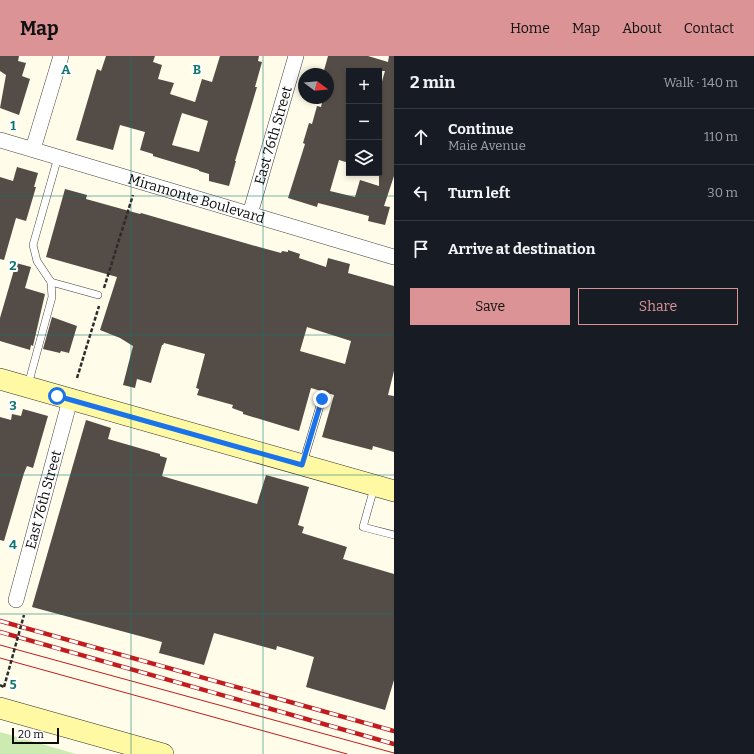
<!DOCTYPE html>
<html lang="en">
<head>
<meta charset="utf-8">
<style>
  :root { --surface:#171b24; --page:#20242c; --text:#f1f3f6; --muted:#9ea1a6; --line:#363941; --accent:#db9395 }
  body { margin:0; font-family:Bitter,serif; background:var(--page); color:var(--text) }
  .controls { position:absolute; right:12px; top:12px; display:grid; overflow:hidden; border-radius:0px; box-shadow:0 2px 6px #0003 }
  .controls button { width:36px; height:36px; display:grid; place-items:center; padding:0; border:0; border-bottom:1px solid var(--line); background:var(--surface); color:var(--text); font:20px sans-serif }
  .compass { position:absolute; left:298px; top:12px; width:36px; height:36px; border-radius:50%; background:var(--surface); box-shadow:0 2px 6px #0003; rotate:106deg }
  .scale { position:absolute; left:12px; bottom:10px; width:47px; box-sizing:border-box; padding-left:4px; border:2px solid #0b0b0b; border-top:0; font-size:11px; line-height:14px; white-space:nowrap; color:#0b0b0b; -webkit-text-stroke:3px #fff; paint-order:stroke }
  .stop { position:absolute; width:12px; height:12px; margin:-9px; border:3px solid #1a73e8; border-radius:50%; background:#fff }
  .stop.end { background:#1a73e8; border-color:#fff; box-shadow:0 1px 4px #0008 }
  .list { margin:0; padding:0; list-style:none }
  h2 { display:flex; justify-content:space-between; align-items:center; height:52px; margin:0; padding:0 16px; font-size:17px }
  h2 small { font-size:13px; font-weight:400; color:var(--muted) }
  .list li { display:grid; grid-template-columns:26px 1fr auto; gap:12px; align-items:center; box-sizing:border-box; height:56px; padding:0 16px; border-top:1px solid var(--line) }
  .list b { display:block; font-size:15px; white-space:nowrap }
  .list p { margin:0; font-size:13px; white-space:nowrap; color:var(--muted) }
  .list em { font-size:13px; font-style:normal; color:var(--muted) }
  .actions { display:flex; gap:8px; padding:12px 16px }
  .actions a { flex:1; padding:9px 0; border:1px solid var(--accent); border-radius:0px; text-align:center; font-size:14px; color:var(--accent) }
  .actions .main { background:var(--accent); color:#111 }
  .icon { flex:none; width:22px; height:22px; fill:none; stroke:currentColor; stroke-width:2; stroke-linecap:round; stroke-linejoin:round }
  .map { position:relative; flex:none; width:394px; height:698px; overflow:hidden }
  header { display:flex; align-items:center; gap:24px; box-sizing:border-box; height:56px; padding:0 20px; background:var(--accent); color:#111 }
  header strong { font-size:19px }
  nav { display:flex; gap:22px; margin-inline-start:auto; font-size:14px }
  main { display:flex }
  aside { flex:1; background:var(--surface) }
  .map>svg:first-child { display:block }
  .green { fill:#cdebb1 }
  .building { fill:#544c47; fill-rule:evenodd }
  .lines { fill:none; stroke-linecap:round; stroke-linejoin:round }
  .lane-casing { stroke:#3e3e3e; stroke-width:8 }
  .street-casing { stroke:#3e3e3e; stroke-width:16 }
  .secondary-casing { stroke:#2d2d2d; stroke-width:22 }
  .path { stroke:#2d2d2d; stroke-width:2.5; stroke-dasharray:4 2; stroke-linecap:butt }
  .lane { stroke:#fff; stroke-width:7 }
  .street { stroke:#fff; stroke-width:15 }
  .secondary { stroke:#fff9a4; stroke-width:21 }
  .tram { stroke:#c11d1f; stroke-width:1 }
  .rail-casing { stroke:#c11d1f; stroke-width:4.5 }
  .rail { stroke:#fff; stroke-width:3; stroke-dasharray:9; stroke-linecap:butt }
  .path-bridge { stroke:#2d2d2d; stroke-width:2.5; stroke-dasharray:4 2; stroke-linecap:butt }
  .route { stroke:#1a73e8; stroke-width:5 }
  .grid { fill:none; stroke:#0f766e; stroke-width:1; stroke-opacity:0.55 }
  .labels { text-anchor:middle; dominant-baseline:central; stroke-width:4; stroke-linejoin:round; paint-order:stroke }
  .street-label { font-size:14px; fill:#0b0b0b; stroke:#fff }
  .grid-label { font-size:13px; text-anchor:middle; font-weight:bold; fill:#0f766e; stroke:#fff; stroke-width:4; stroke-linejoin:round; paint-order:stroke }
</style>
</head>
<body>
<header>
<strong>Map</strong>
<nav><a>Home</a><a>Map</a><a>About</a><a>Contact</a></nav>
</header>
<main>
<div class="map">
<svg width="394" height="698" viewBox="0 0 394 698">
  <rect width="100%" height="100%" fill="#fffce9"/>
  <path class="green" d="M0,676L76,698H0Z"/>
  <g class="building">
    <path d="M0,0H19L18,5L26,7L22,20L30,23L19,59L0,52L6,19L0,15Z"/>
    <path d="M106,0H155L153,6L162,9L158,23L174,27L170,38L195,46L202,23L212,26L220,0H259L258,5L262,6L255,31H257L235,105H236L229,130L209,125V118L199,115V114L153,100V98L140,94L145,76L120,69L113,94L76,84L97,13L101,15ZM182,57L208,65L199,96L172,89Z"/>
    <path d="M328,0H368L388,6L389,0H394V120L384,150L390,151L385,169L368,165L369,160L338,152L318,147L317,151L288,142L305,88L303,87L309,67L312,68L317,50L321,51L323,42H328V18H323ZM349,15H385L379,36V130L360,124L355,141L330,135L339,104L349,107Z"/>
    <path d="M17,111L38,117L34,131H36L26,165L16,162L4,204L0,203V121L13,125Z"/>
    <path d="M65,133L87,139L86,143L140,158L141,157L259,191L281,197L282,195L288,196V194L300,198L299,202L326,211L328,202L350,208L348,217L394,230V315L388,339L394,340V396L373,390L372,394L322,381L334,339L311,332L299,375L243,358V356L232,352L233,349L197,339L199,333L196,332L205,298L164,287L163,289H162L151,327L137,323L135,332L123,329L133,290L120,282L100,274L117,221L46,201ZM307,271L351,285L345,308L300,295Z"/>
    <path d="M16,207L31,211L25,232L45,238L33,290L31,289L30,294L0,285V262Z"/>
    <path d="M52,261L77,270L69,297L61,295L60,297L43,293Z"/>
    <path d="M23,353L48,360L33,412L27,410L24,417L4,485L0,484V361L11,364L12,358L21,360Z"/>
    <path d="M86,364L111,372L108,383L160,398V400L167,402L162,420L257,448L266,419L309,431L298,469L304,471L302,477L347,491L343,503L394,518V624L385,654L306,631L314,601L277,590L276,594L214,577L204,609L159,597L162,586L32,551Z"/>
  </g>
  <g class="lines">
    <g class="lane-casing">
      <g id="lane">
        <path d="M51,226L98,239"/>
        <path d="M28,329L52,241L51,226L37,205L33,189L58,101"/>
        <path d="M303,407L322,343"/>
        <path d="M374,432L363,471L394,479"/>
      </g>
    </g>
    <g class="street-casing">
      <g id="street">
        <path id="s1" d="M0,84L394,201"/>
        <path d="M33,93L61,0"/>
        <path id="s2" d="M250,158L296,0"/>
        <path id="s3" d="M16,544L70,344"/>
      </g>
    </g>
    <g class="secondary-casing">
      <g id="secondary">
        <path d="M0,323L394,435"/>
        <path d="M0,652L163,698"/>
      </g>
    </g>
    <g class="path">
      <path d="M104,232L133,139"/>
      <path d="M77,322L99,250"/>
      <path d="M0,629L4,631"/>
    </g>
    <use href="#lane" class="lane"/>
    <use href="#street" class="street"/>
    <use href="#secondary" class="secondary"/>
    <g class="tram">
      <path d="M0,589L394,697"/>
      <path d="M0,602L347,698"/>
    </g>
    <g class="rail-casing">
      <g id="rail">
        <path d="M0,565L394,675"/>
        <path d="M0,576L394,688"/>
      </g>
    </g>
    <use href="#rail" class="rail"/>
    <path class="path-bridge" d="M4,631L24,559"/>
  </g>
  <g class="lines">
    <path class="route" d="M57,340L302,409L322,343"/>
  </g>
  <path class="grid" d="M131,0V698M263,0V698M0,140H394M0,279H394M0,419H394M0,558H394"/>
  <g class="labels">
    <g class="street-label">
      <text stroke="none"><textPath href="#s2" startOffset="82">East 76th Street</textPath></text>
      <text stroke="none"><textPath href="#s1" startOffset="205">Miramonte Boulevard</textPath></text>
      <text stroke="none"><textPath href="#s3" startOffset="104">East 76th Street</textPath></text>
    </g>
  </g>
  <g class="grid-label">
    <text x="66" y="18">A</text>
    <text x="197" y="18">B</text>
    <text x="13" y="74">1</text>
    <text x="13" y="214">2</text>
    <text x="13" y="354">3</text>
    <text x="13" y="493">4</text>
    <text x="13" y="633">5</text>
  </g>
</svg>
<div class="controls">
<button>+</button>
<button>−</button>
<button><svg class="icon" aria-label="layers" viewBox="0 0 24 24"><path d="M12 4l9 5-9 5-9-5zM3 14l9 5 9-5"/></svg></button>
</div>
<svg class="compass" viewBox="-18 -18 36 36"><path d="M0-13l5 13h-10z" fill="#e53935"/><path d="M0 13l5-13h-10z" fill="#9ea1a6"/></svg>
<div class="scale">20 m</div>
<div class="stop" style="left:57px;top:340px"></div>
<div class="stop end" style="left:322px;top:343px"></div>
</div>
<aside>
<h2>2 min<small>Walk · 140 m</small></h2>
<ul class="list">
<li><svg class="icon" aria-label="ahead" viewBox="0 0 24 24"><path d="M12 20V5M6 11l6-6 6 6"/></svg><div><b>Continue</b><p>Maie Avenue</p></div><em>110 m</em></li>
<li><svg class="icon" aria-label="left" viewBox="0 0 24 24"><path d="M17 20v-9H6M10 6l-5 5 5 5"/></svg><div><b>Turn left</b></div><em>30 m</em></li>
<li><svg class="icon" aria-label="arrive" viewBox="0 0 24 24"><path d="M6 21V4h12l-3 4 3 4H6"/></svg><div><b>Arrive at destination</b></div></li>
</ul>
<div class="actions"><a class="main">Save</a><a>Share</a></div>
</aside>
</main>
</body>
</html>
